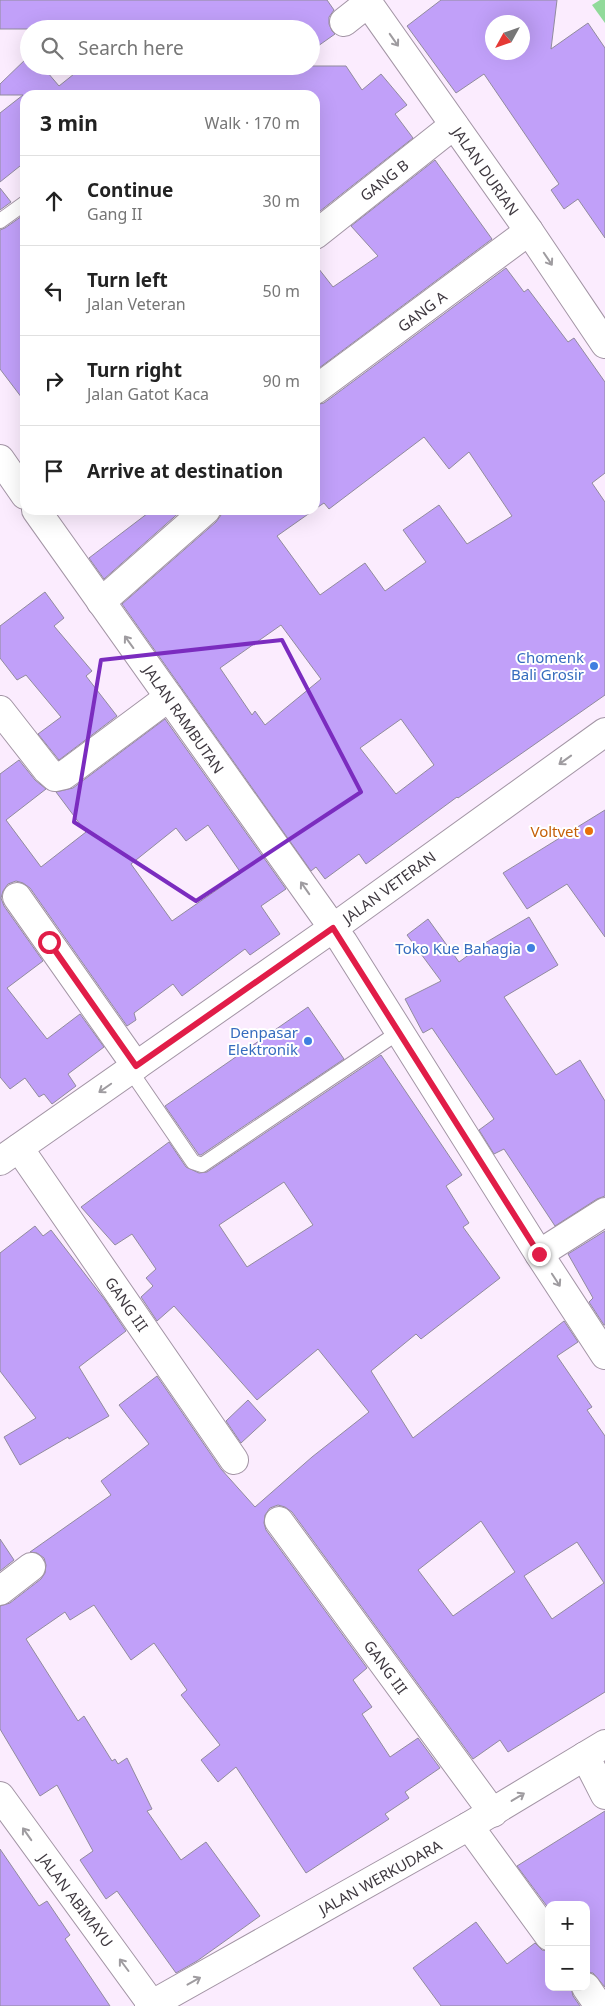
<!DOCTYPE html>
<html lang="en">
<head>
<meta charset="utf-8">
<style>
  :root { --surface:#fff; --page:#f2f2f2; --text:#222; --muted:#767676; --line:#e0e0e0 }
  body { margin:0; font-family:"Noto Sans",sans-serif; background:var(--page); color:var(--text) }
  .controls { position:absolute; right:15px; bottom:15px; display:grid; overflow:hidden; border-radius:10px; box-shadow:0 5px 20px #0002 }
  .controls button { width:45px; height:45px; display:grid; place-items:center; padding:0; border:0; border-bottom:1px solid var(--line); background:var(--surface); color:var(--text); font:25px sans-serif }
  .compass { position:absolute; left:485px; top:15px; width:45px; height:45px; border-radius:50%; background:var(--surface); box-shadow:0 5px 20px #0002; rotate:230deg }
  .stop { position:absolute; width:15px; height:15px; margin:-11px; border:4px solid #e11d48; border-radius:50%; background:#fff }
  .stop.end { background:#e11d48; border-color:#fff; box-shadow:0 1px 5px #0008 }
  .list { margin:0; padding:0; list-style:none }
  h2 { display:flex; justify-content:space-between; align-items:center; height:65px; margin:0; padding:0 20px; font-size:21px }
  h2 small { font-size:16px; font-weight:400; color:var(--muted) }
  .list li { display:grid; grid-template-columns:32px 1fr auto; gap:15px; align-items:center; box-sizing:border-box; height:90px; padding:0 20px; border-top:1px solid var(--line) }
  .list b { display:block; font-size:19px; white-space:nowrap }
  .list p { margin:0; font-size:16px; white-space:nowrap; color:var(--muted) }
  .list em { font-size:16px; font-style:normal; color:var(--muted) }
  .icon { flex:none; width:28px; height:28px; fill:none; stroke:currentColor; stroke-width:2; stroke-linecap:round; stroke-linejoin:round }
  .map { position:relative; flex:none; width:605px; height:2006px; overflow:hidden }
  .search { position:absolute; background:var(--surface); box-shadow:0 5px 20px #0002; left:20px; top:20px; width:300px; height:55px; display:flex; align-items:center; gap:12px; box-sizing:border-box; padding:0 18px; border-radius:28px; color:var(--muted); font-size:19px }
  .panel { position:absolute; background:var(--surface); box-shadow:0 5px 20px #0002; left:20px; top:90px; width:300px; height:425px; border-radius:15px }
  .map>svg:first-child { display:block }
  .green { fill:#91da9a }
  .building { fill:#c1a0f9; stroke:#918b9d; fill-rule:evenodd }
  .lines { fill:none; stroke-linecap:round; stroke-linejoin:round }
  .lane-casing { stroke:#a395a5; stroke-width:16 }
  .street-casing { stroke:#a395a5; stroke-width:30 }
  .secondary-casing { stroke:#a395a5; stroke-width:30 }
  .primary-casing { stroke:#a395a5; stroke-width:30 }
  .lane { stroke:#fff; stroke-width:14 }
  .street { stroke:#fff; stroke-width:28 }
  .secondary { stroke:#fff; stroke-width:28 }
  .primary { stroke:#fff; stroke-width:28 }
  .oneway { stroke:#9f9ca0 }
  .route { stroke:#e11d48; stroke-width:6 }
  .marked { fill:none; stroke:#7b2cbf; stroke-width:4; stroke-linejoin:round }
  .shop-dot { fill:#3f7fe0; stroke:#fff; stroke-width:2 }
  .food-dot { fill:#e8710a; stroke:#fff; stroke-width:2 }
  .labels { text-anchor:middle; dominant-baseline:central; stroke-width:4; stroke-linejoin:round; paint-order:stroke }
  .street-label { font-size:15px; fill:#3f3940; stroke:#fff }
  .shop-label { font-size:15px; fill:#366cbe; stroke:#fff; text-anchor:end }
  .food-label { font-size:15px; fill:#c56008; stroke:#fff; text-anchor:end }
</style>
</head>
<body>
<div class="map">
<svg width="605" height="2006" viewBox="0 0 605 2006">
  <rect width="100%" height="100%" fill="#fbecfe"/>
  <path class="green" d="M600,0H605V23L592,5Z"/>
  <g class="building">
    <path d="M0,0H327L334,10L329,17V24L332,31L335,34L311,51V29H0Z"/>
    <path d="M441,0H557L551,49L588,23L605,48V238L578,199L564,209L551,190L559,184L484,74L456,93L407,26ZM492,22H522V52H492Z"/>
    <path d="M29,56V66H42L59,86L84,66H346L362,90L381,74L407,105L395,114L413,138L315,215V95H25V162L0,182V113L23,95H0V84Z"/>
    <path d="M435,160L492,239L315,371V264L333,287L378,256L351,226Z"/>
    <path d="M0,188L11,202L0,210Z"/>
    <path d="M22,216L25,219V402L0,369V230L5,228Z"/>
    <path d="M506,268L524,292L528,289L568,342L574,338L605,382V473L592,483L605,502V695L458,798L457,797L366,864L359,854L325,879L316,867L311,871L122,604L216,522L221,515V510H314L277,536L320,595L365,563L385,591L426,562L403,530L439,505L467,544L512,516L469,452L449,469L424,437L329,509L324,503L315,509V405L324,403ZM281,625L321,679L265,725L255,711L252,715L220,668ZM401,719L434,765L396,794L360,748Z"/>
    <path d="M152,510H182L104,579L89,558Z"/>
    <path d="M45,592L64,618L54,626L92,671L86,676L117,716L59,760L38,734L61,717L26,675L17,680L0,658V626Z"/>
    <path d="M165,719L286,889L261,906L280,934L250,955L245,949L182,996L173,984L134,1013L136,1020L127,1026L30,888L23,883L16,881L8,884L3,891L1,898L4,906L43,961L7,988L47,1039L80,1014L104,1047L68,1074L76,1086L52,1104L44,1094L39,1097L25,1078L10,1089L0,1077V774L19,760L35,780L46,789L6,820L41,867L86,832L56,792L73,788ZM208,825L241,873L172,921L131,864L176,828L186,841Z"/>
    <path d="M605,810V937L567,884L527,909L503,873Z"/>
    <path d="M529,917L558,965L504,997L556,1075L580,1060L605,1101V1196L597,1199L555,1226L504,1149L494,1154L479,1130L494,1119L432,1028L423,1033L405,999L441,981L407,935L428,919L459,962L485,943Z"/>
    <path d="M308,1007L344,1059L201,1155H199L165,1106Z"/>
    <path d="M381,1055L462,1175L446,1186L469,1223L463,1227L500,1278L421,1339L416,1334L371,1371L413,1438L564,1321L578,1342L557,1356L592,1407L587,1410L605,1436V1692L508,1752L500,1740L473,1759L292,1512L285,1507L278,1505L270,1508L265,1515L264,1523L266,1530L367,1668L353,1680L372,1707L362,1714L390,1757L418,1738L440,1768L405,1792L409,1798L385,1814L389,1819L306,1873L236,1767L218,1782L201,1760L220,1745L181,1695L187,1690L154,1643L131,1660L94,1605L70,1620L65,1612L26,1639L78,1721L84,1716L112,1761L115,1759L118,1764L127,1758L152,1809L147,1811L181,1860L206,1842L260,1916L197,1961L176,1973L117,1891L106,1899L80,1860L93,1851L57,1785L40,1796L0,1729V1606L10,1603L41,1579L45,1573L46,1565L44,1558L37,1553L30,1552L111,1495L101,1481L149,1444L119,1405L157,1376L221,1469L255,1507L312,1457L369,1412L318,1349L257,1400L174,1306L157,1321L141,1297L153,1286L146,1278L156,1269L132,1234L115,1245L81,1207L169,1142L186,1167L199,1173L207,1172ZM284,1182L313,1225L247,1267L219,1225ZM481,1521L515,1572L453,1616L418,1570ZM577,1542L604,1583L552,1619L524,1576Z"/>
    <path d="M35,1226L43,1236L51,1230L105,1300L126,1331L79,1367L109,1416L69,1439L68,1437L20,1465L4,1437L36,1418L0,1371V1253Z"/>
    <path d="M605,1231V1325H604L589,1302L593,1298L568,1254Z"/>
    <path d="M248,1400L266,1420L241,1443L226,1421Z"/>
    <path d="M0,1539L14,1560L0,1571Z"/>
    <path d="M605,1811V1987L593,1973L586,1972V1905H549V1909L517,1866Z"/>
    <path d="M0,1849L39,1906L47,1901L70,1935L65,1939L110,2006H0Z"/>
    <path d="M476,1922L507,1964L535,1943L542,1950L549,1951V1987H571L573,1996L580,2006H441L413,1968Z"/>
  </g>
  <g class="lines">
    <g class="lane-casing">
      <g id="lane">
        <path d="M0,221L25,203"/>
        <path d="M130,1070L193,1162L202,1165L399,1032"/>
      </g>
    </g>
    <g class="street-casing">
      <g id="street">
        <path d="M366,0L529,231L605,344"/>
        <path d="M344,22L368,3"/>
        <path d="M315,235L454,125"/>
        <path d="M315,390L529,231"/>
        <path d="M0,459L25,495"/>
        <path d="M36,510L343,942L539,1254L605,1355"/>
        <path d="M101,602L206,510"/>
        <path d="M0,710L47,770L55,777L64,775L71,770L169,697"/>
        <path d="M17,897L136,1066"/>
        <path d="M19,1148L234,1460"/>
        <path d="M539,1254L605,1212"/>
        <path d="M279,1521L493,1813"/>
        <path d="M0,1591L31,1567"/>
        <path d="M585,1756L605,1795"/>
        <path d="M469,1826L549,1936"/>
        <path d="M586,1987L599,2006"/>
      </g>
    </g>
    <g class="secondary-casing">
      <g id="secondary">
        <path d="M0,1796L153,2006"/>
        <path d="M149,2006L469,1826L605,1744"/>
      </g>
    </g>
    <g class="primary-casing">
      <path id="primary" d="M0,1161L333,928L605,732"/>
    </g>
    <use href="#lane" class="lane"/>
    <use href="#street" class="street"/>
    <use href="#secondary" class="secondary"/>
    <use href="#primary" class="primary"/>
  </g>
  <defs><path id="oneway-shaft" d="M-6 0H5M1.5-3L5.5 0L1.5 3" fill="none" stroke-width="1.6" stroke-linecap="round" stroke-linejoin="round" transform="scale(1.25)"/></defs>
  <g class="oneway">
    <use href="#oneway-shaft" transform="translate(394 40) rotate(55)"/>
    <use href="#oneway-shaft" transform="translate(548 259) rotate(56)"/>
    <use href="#oneway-shaft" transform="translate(129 642) rotate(-126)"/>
    <use href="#oneway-shaft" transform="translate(565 760) rotate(144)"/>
    <use href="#oneway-shaft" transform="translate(305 888) rotate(-125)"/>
    <use href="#oneway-shaft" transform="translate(105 1088) rotate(145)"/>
    <use href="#oneway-shaft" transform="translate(556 1280) rotate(57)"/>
    <use href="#oneway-shaft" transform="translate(518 1797) rotate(-31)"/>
    <use href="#oneway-shaft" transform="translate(27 1834) rotate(-125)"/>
    <use href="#oneway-shaft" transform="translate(124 1965) rotate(-127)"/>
    <use href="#oneway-shaft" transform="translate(194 1981) rotate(-29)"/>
  </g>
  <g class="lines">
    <path class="route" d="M49,942L136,1066L333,928L539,1254"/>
  </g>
  <path class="marked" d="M282,640L361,792L196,901L74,822L101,660Z"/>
  <g class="shop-dot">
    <circle cx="594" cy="666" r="5"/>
    <circle cx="531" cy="948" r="5"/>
    <circle cx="308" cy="1041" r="5"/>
  </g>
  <circle class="food-dot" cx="589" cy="831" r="5"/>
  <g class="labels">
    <g class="street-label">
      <text transform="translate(486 171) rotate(55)">JALAN DURIAN</text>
      <text transform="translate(384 180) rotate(-38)">GANG B</text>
      <text transform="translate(422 311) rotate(-37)">GANG A</text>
      <text transform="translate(184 719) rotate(55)">JALAN RAMBUTAN</text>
      <text transform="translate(389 887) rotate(-36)">JALAN VETERAN</text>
      <text transform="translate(127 1304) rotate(55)">GANG III</text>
      <text transform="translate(386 1667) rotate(54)">GANG III</text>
      <text transform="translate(380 1877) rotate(-29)">JALAN WERKUDARA</text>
      <text transform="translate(76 1900) rotate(53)">JALAN ABIMAYU</text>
    </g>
    <g class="shop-label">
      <text x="584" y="657">Chomenk<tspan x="584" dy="17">Bali Grosir</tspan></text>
      <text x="521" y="948">Toko Kue Bahagia</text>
      <text x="298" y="1032">Denpasar<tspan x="298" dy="17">Elektronik</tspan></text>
    </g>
    <g class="food-label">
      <text x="579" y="831">Voltvet</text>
    </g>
  </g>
</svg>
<div class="controls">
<button>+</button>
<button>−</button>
</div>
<svg class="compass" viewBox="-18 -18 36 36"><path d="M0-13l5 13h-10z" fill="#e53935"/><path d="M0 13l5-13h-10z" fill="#767676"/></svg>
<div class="stop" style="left:49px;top:942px"></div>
<div class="stop end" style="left:539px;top:1254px"></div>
<div class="search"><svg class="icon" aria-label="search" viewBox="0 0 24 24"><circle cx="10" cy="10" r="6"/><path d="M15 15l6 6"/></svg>Search here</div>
<section class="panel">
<h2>3 min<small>Walk · 170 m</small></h2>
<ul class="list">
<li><svg class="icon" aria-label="ahead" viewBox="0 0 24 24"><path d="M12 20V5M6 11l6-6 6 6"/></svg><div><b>Continue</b><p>Gang II</p></div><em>30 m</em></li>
<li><svg class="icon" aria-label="left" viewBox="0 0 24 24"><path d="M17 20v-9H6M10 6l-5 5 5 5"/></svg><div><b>Turn left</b><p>Jalan Veteran</p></div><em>50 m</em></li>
<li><svg class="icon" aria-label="right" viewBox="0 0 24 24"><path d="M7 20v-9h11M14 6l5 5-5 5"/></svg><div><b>Turn right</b><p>Jalan Gatot Kaca</p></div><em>90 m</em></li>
<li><svg class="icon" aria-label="arrive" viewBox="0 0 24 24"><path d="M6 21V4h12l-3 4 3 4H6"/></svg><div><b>Arrive at destination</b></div></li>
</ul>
</section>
</div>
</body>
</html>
